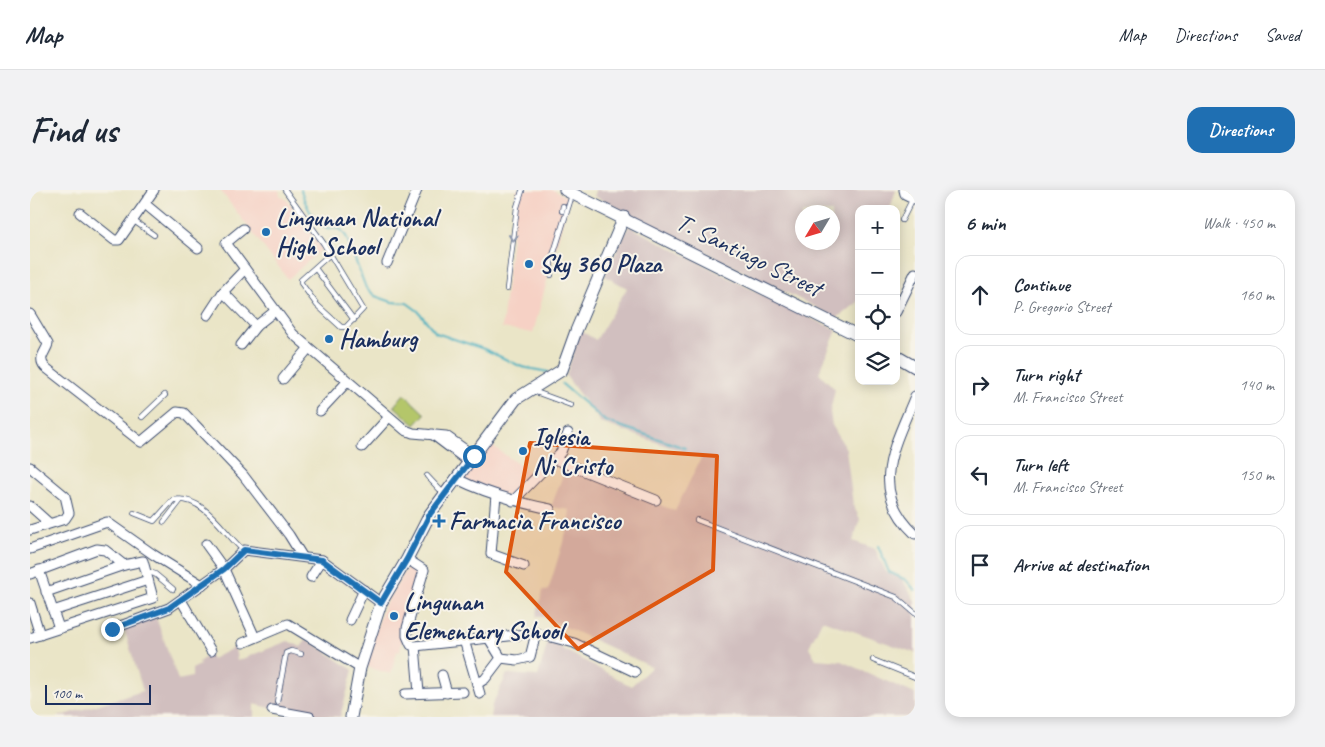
<!DOCTYPE html>
<html lang="en">
<head>
<meta charset="utf-8">
<style>
  :root { --surface:#fff; --page:#f2f2f3; --text:#1f2937; --muted:#747a83; --line:#e0e1e3; --accent:#1f6fb2 }
  body { margin:0; font-family:Caveat,sans-serif; background:var(--page); color:var(--text) }
  .controls { position:absolute; right:15px; top:15px; display:grid; overflow:hidden; border-radius:10px; box-shadow:0 2px 12px #0003 }
  .controls button { width:45px; height:45px; display:grid; place-items:center; padding:0; border:0; border-bottom:1px solid var(--line); background:var(--surface); color:var(--text); font:25px sans-serif }
  .compass { position:absolute; left:765px; top:15px; width:45px; height:45px; border-radius:50%; background:var(--surface); box-shadow:0 2px 12px #0003; rotate:232deg }
  .scale { position:absolute; left:15px; bottom:12px; width:106px; box-sizing:border-box; padding-left:5px; border:2px solid #1b2f5e; border-top:0; font-size:14px; line-height:18px; white-space:nowrap; color:#1b2f5e; -webkit-text-stroke:4px #f7f3e8; paint-order:stroke }
  .stop { position:absolute; width:15px; height:15px; margin:-11px; border:4px solid #1f6fb2; border-radius:50%; background:#fff }
  .stop.end { background:#1f6fb2; border-color:#fff; box-shadow:0 1px 5px #0008 }
  .list { margin:0; padding:0; list-style:none }
  h2 { display:flex; justify-content:space-between; align-items:center; height:65px; margin:0; padding:0 20px; font-size:21px }
  h2 small { font-size:16px; font-weight:400; color:var(--muted) }
  .list li { display:grid; grid-template-columns:32px 1fr auto; gap:15px; align-items:center; box-sizing:border-box; height:80px; margin:0 10px 10px; padding:0 10px; border:1px solid var(--line); border-radius:15px }
  .list b { display:block; font-size:19px; white-space:nowrap }
  .list p { margin:0; font-size:16px; white-space:nowrap; color:var(--muted) }
  .list em { font-size:16px; font-style:normal; color:var(--muted) }
  .icon { flex:none; width:28px; height:28px; fill:none; stroke:currentColor; stroke-width:2; stroke-linecap:round; stroke-linejoin:round }
  .map { position:relative; flex:none; width:885px; height:527px; overflow:hidden; border-radius:15px }
  header { display:flex; align-items:center; gap:30px; box-sizing:border-box; height:70px; padding:0 25px; background:var(--surface); border-bottom:1px solid var(--line) }
  header strong { font-size:24px }
  nav { display:flex; gap:28px; margin-inline-start:auto; font-size:18px }
  .intro { display:flex; align-items:center; justify-content:space-between; box-sizing:border-box; height:120px; padding:0 30px }
  h1 { margin:0; font-size:35px }
  .button { padding:12px 22px; border-radius:15px; background:var(--accent); color:#fff; font-size:18px; font-weight:700 }
  main { display:flex; gap:30px; padding:0 30px }
  aside { flex:1; background:var(--surface); border-radius:15px; box-shadow:0 2px 12px #0003 }
  .map>svg:first-child { display:block }
  .built { fill:#f6d1c5 }
  .industrial { fill:#d1bfbf; fill-rule:evenodd }
  .green { fill:#b4c66a; stroke:#687a64 }
  .lines { fill:none; stroke-linecap:round; stroke-linejoin:round }
  .stream { stroke:#42afc0; stroke-width:2 }
  .lane-casing { stroke:#3a4a6e; stroke-width:6 }
  .street-casing { stroke:#3a4a6e; stroke-width:11 }
  .secondary-casing { stroke:#3a4a6e; stroke-width:13 }
  .lane { stroke:#fff; stroke-width:4.5 }
  .street { stroke:#fff; stroke-width:9 }
  .secondary { stroke:#fff; stroke-width:11 }
  .oneway { stroke:#8d97ae }
  .route { stroke:#1f6fb2; stroke-width:6 }
  .marked { fill:#de5710; fill-opacity:0.2; stroke:#de5710; stroke-width:4; stroke-linejoin:round }
  .poi-dot { fill:#1f6fb2; stroke:#f7f3e8; stroke-width:2 }
  .labels { text-anchor:middle; dominant-baseline:central; stroke-width:4; stroke-linejoin:round; paint-order:stroke }
  .poi-label { font-size:25px; font-weight:bold; fill:#1b2f5e; stroke:#f7f3e8; text-anchor:start }
  .street-label { font-size:25px; fill:#1b2f5e; stroke:#f7f3e8 }
</style>
</head>
<body>
<header>
<strong>Map</strong>
<nav><a>Map</a><a>Directions</a><a>Saved</a></nav>
</header>
<div class="intro"><h1>Find us</h1><a class="button">Directions</a></div>
<main>
<div class="map">
<svg width="885" height="527" viewBox="0 0 885 527">
  <rect width="100%" height="100%" fill="#f7f3e8"/>
  <filter id="ink" filterUnits="userSpaceOnUse"><feTurbulence type="fractalNoise" baseFrequency=".02" numOctaves="2"/><feDisplacementMap in="SourceGraphic" scale="10" xChannelSelector="R" yChannelSelector="G"/><feConvolveMatrix kernelMatrix="1 2 1 2 8 2 1 2 1" color-interpolation-filters="sRGB"/></filter>
  <filter id="wash" filterUnits="userSpaceOnUse"><feTurbulence type="fractalNoise" baseFrequency=".0096" numOctaves="4" result="noise"/><feDisplacementMap in="SourceGraphic" scale="20" xChannelSelector="R" yChannelSelector="G"/><feGaussianBlur stdDeviation="1.12" result="paint"/><feColorMatrix in="noise" values="0 0 0 0 0 0 0 0 0 0 0 0 0 0 0 0 0 1.4 0 .05"/><feComposite in="paint" operator="in"/></filter>
  <g filter="url(#wash)">
    <rect width="100%" height="100%" fill="#eae5c7"/>
    <g class="built">
      <path d="M190,0H249L250,5L257,10L293,58L258,89Z"/>
      <path d="M487,0H523L539,8L503,143L472,138Z"/>
      <path d="M459,253L504,286L483,309L433,290L445,270Z"/>
      <path d="M380,374L390,382L371,456L370,462L367,461L361,484L334,476L354,416Z"/>
    </g>
    <g class="industrial">
      <path d="M565,0H866L860,19H829V109L827,113L807,128L564,6ZM772,22H802V52H772Z"/>
      <path d="M599,36L755,117L807,140L789,183L805,199L800,222L802,235L816,259L823,315L830,329L823,351L845,359L856,382L872,389L885,411V463L792,430L779,457L786,469L811,471L885,504V519L878,527H460L462,515L477,484L508,486L518,451L601,496L622,477L514,427H506L513,400L518,401L538,336L540,320L521,317L536,277L645,321L671,268L571,233L536,186L551,141L566,150L597,98L575,86Z"/>
      <path d="M126,427L148,490L162,487V479L170,475L169,472L179,464L182,469L205,457L207,471L258,451L271,457L277,449L323,480L310,527L267,524L224,514V527H27L113,501L94,438Z"/>
    </g>
    <path class="green" d="M374,204L395,224L385,235L364,216Z"/>
    <g class="lines">
      <g class="stream">
        <path d="M271,0C274,12 283,31 294,37C298,39 305,39 310,39L316,46L336,98L345,106L362,112L377,113L388,121L406,143L454,159L492,177L518,182"/>
        <path d="M532,194L575,231L655,258"/>
        <path d="M848,356L859,382L876,390L885,400"/>
      </g>
    </g>
  </g>
  <g filter="url(#ink)">
    <g class="lines">
      <g class="lane-casing">
        <g id="lane">
          <path d="M255,0L294,54L333,119L316,137H311L287,115L271,93V90L299,65"/>
          <path d="M532,21L533,16"/>
          <path d="M872,30L883,8"/>
          <path d="M104,31L124,45"/>
          <path d="M285,78L324,130"/>
          <path d="M521,85V72L542,5"/>
          <path d="M477,99L487,17L492,1"/>
          <path d="M503,201L541,215"/>
          <path d="M112,227L135,205"/>
          <path d="M397,286L414,304"/>
          <path d="M104,323L124,331L143,310C174,305 193,342 213,360"/>
          <path d="M667,330L866,407L885,423"/>
          <path d="M134,332L151,310"/>
          <path d="M116,381L125,384L143,399"/>
          <path d="M843,470L885,487"/>
          <path d="M247,512L256,463L261,461L271,464"/>
        </g>
      </g>
      <g class="street-casing">
        <g id="street">
          <path d="M874,0L875,4L885,9"/>
          <path d="M115,14L168,58"/>
          <path d="M50,23L84,50H89L124,0"/>
          <path d="M213,39L196,53L263,144L375,240L383,243L416,246L444,266"/>
          <path d="M357,73L387,0"/>
          <path d="M193,102L226,136"/>
          <path d="M866,122L885,83"/>
          <path d="M0,124L18,154C16,162 7,168 15,177L111,252L147,222L154,223L213,285L259,345L272,366"/>
          <path d="M178,125L193,102L215,79"/>
          <path d="M211,155L226,136L245,121"/>
          <path d="M253,189L278,159"/>
          <path d="M885,206C865,256 837,299 885,344"/>
          <path d="M290,221L317,192"/>
          <path d="M402,244L439,272"/>
          <path d="M332,257L359,227"/>
          <path d="M524,269L626,310"/>
          <path d="M0,277L35,306L39,323L35,329L0,340"/>
          <path d="M427,289C457,304 487,312 520,319"/>
          <path d="M466,305L461,364L494,376"/>
          <path d="M483,311L531,262L538,243"/>
          <path d="M0,316L19,333"/>
          <path d="M176,354L194,379L223,443"/>
          <path d="M0,359L77,332L124,365L172,395"/>
          <path d="M377,369L394,380L377,438V446L381,455L385,456L506,443L544,453L605,482"/>
          <path d="M9,380L29,438"/>
          <path d="M0,384L67,359L75,360L94,375"/>
          <path d="M281,387L292,370"/>
          <path d="M151,410L181,461"/>
          <path d="M0,413L10,445"/>
          <path d="M23,421L118,390"/>
          <path d="M320,430L334,400"/>
          <path d="M82,439L139,418L194,379L214,360L292,370L351,413"/>
          <path d="M458,447L471,468L487,470L500,467L506,443"/>
          <path d="M0,448L123,408L113,371L94,375L16,402"/>
          <path d="M434,450L450,504"/>
          <path d="M213,453L258,434L330,478"/>
          <path d="M385,456L389,503"/>
          <path d="M412,485L417,503"/>
          <path d="M447,494L455,489L471,468"/>
          <path d="M375,504L433,502"/>
          <path d="M242,520L280,527"/>
        </g>
      </g>
      <g class="secondary-casing">
        <g id="secondary">
          <path d="M535,0L829,146"/>
          <path d="M866,166L885,177"/>
          <path d="M321,527L330,478L351,413L377,369L400,324L486,209L532,180L546,141L594,27"/>
        </g>
      </g>
      <use href="#lane" class="lane"/>
      <use href="#street" class="street"/>
      <use href="#secondary" class="secondary"/>
    </g>
    <defs><path id="oneway-chevron" d="M-2-3.5L2.5 0L-2 3.5" fill="none" stroke-width="1.6" stroke-linecap="round" stroke-linejoin="round" transform="scale(1.25)"/></defs>
    <use class="oneway" href="#oneway-chevron" transform="translate(483 48) rotate(97)"/>
  </g>
  <g class="lines" filter="url(#ink)">
    <path class="route" d="M82,439L139,418L194,379L214,360L292,370L351,413L377,369L400,324L444,266"/>
  </g>
  <path class="marked" d="M500,253L687,266L683,380L548,459L476,382Z"/>
  <g class="poi-dot">
    <circle cx="236" cy="42" r="5"/>
    <circle cx="499" cy="74" r="5"/>
    <circle cx="299" cy="149" r="5"/>
    <circle cx="493" cy="261" r="5"/>
    <path d="M406.5 323.5h5v5h5v5h-5v5h-5v-5h-5v-5h5z"/>
    <circle cx="364" cy="426" r="5"/>
  </g>
  <g class="labels">
    <g class="poi-label">
      <text x="246" y="28">Lingunan National<tspan x="246" dy="29">High School</tspan></text>
      <text x="509" y="74">Sky 360 Plaza</text>
      <text x="309" y="149">Hamburg</text>
      <text x="503" y="247">Iglesia<tspan x="503" dy="29">Ni Cristo</tspan></text>
      <text x="419" y="331">Farmacia Francisco</text>
      <text x="374" y="412">Lingunan<tspan x="374" dy="29">Elementary School</tspan></text>
    </g>
    <g class="street-label">
      <text transform="translate(719 65) rotate(26)">T. Santiago Street</text>
    </g>
  </g>
</svg>
<div class="controls">
<button>+</button>
<button>−</button>
<button><svg class="icon" aria-label="locate" viewBox="0 0 24 24"><circle cx="12" cy="12" r="6"/><path d="M12 2v4M12 18v4M2 12h4M18 12h4"/></svg></button>
<button><svg class="icon" aria-label="layers" viewBox="0 0 24 24"><path d="M12 4l9 5-9 5-9-5zM3 14l9 5 9-5"/></svg></button>
</div>
<svg class="compass" viewBox="-18 -18 36 36"><path d="M0-13l5 13h-10z" fill="#e53935"/><path d="M0 13l5-13h-10z" fill="#747a83"/></svg>
<div class="scale">100 m</div>
<div class="stop" style="left:444px;top:266px"></div>
<div class="stop end" style="left:82px;top:439px"></div>
</div>
<aside>
<h2>6 min<small>Walk · 450 m</small></h2>
<ul class="list">
<li><svg class="icon" aria-label="ahead" viewBox="0 0 24 24"><path d="M12 20V5M6 11l6-6 6 6"/></svg><div><b>Continue</b><p>P. Gregorio Street</p></div><em>160 m</em></li>
<li><svg class="icon" aria-label="right" viewBox="0 0 24 24"><path d="M7 20v-9h11M14 6l5 5-5 5"/></svg><div><b>Turn right</b><p>M. Francisco Street</p></div><em>140 m</em></li>
<li><svg class="icon" aria-label="left" viewBox="0 0 24 24"><path d="M17 20v-9H6M10 6l-5 5 5 5"/></svg><div><b>Turn left</b><p>M. Francisco Street</p></div><em>150 m</em></li>
<li><svg class="icon" aria-label="arrive" viewBox="0 0 24 24"><path d="M6 21V4h12l-3 4 3 4H6"/></svg><div><b>Arrive at destination</b></div></li>
</ul>
</aside>
</main>
</body>
</html>
